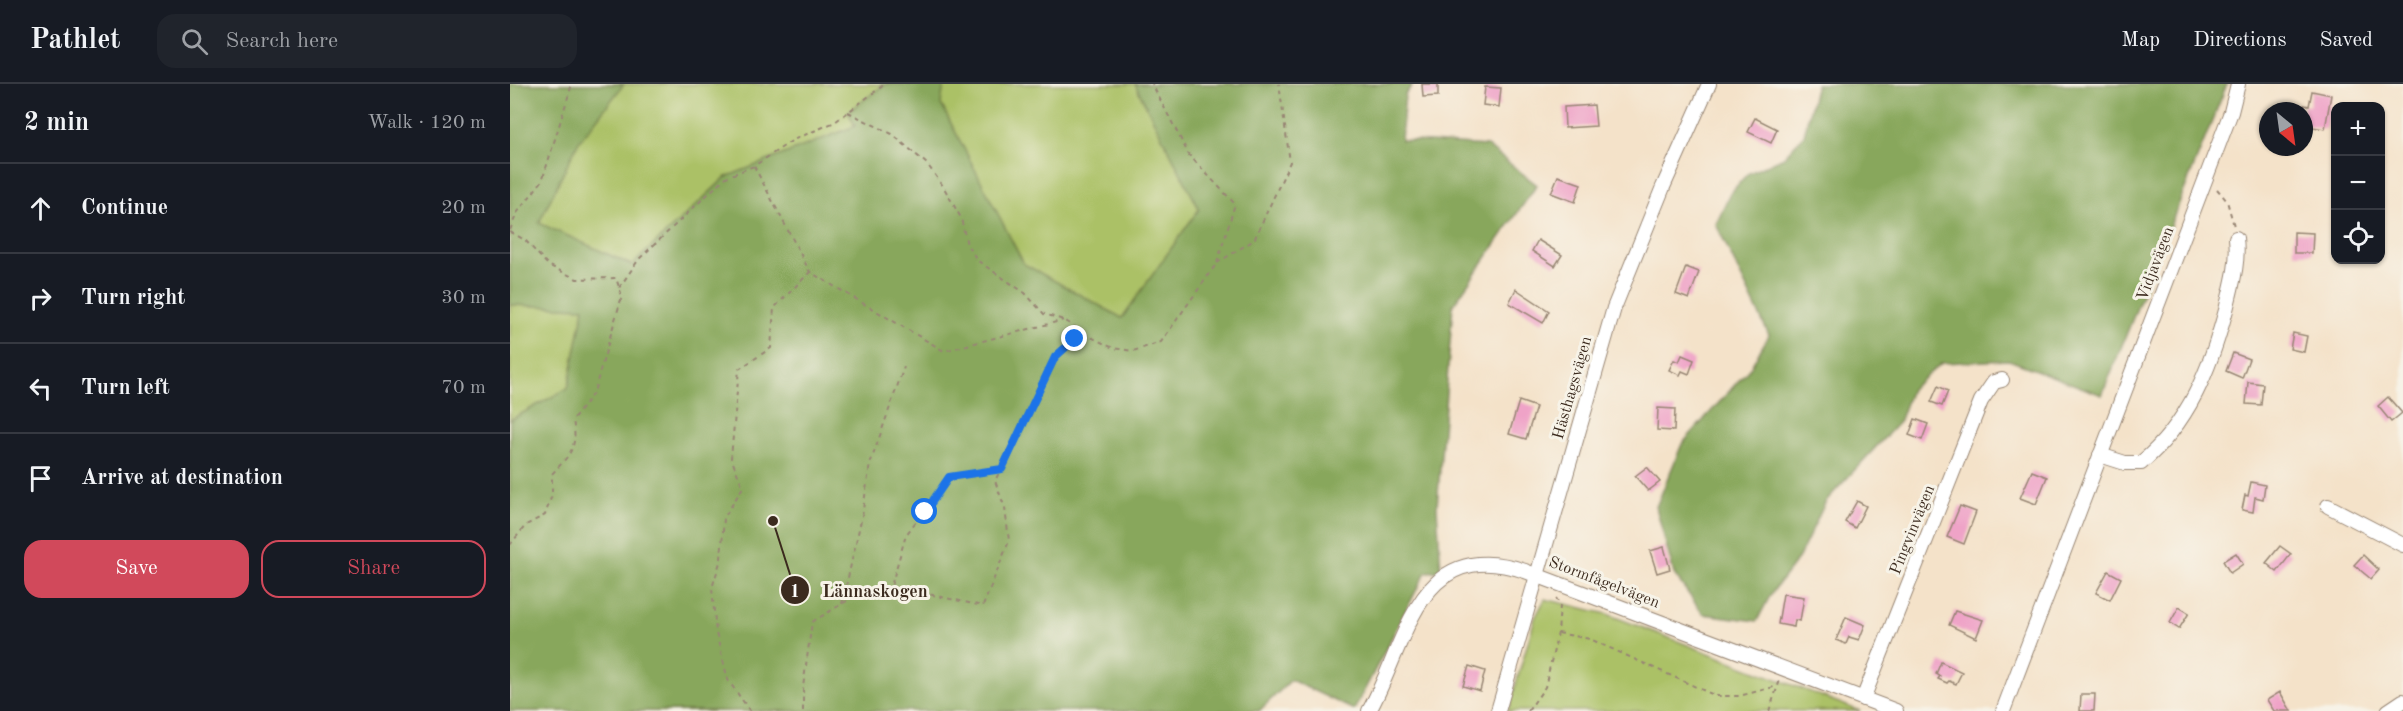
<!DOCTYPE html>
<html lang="en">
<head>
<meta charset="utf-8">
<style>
  :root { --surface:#171b24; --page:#20242c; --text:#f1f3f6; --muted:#9ea1a6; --line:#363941; --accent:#d1495b }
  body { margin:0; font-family:"Old Standard TT",serif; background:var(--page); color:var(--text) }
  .controls { position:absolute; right:18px; top:18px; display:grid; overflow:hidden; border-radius:12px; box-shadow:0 2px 4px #0004 }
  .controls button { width:54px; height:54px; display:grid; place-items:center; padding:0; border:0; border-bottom:2px solid var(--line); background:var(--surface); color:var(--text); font:30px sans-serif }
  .compass { position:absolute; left:1749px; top:18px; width:54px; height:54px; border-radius:50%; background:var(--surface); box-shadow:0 2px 4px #0004; rotate:151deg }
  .stop { position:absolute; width:18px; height:18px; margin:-14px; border:4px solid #1a73e8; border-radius:50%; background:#fff }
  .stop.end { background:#1a73e8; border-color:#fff; box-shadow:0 2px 6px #0008 }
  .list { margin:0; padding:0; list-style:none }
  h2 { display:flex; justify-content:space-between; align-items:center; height:78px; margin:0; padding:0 24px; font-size:26px }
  h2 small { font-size:20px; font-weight:400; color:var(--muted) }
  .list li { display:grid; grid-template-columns:39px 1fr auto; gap:18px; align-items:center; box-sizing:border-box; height:90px; padding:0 24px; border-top:2px solid var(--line) }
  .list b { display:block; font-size:22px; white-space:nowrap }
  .list em { font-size:20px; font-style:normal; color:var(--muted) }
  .actions { display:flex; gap:12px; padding:18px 24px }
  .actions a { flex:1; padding:14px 0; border:2px solid var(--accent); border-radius:18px; text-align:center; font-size:21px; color:var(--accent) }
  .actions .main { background:var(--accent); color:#fff }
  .icon { flex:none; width:33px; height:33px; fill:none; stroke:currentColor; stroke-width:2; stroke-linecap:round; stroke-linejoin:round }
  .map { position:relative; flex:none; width:1893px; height:627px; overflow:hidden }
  header { display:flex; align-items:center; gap:36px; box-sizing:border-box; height:84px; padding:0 30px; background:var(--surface); border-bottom:2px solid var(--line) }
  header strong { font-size:28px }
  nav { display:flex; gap:33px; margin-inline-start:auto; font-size:21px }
  .search { width:420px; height:54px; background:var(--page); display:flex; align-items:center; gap:15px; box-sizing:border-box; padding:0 21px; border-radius:18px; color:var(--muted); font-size:22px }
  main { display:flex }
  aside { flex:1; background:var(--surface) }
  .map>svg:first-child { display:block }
  .green { fill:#abc166; stroke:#737642; stroke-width:1.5 }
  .forest { fill:#88a75b; stroke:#62683c; stroke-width:1.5 }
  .building { fill:#efa3c7 }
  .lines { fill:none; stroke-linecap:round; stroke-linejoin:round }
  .minor-casing { stroke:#988674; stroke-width:16 }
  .path { stroke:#988674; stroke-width:2; stroke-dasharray:4.5 4.5; stroke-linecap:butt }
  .minor { stroke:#fff; stroke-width:14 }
  .route { stroke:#1a73e8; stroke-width:8 }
  .labels { text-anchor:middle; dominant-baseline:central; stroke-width:6; stroke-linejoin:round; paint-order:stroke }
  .street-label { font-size:16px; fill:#3b2a1e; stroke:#f7f3e8 }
  .leader { fill:none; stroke:#3b2a1e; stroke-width:2 }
  .callout-dot { fill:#3b2a1e; stroke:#f7f3e8; stroke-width:2 }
  .mark-label { font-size:18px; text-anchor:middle; font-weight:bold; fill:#fff }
  .callout-label { font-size:18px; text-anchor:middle; font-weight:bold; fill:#3b2a1e; stroke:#f7f3e8; stroke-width:6; stroke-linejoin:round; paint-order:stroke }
</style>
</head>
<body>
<header>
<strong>Pathlet</strong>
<div class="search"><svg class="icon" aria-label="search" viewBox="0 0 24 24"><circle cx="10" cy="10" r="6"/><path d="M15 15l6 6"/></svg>Search here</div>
<nav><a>Map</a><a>Directions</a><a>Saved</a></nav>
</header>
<main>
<aside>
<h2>2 min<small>Walk · 120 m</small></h2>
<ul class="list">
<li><svg class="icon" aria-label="ahead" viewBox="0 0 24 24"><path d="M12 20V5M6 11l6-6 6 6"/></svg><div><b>Continue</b></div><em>20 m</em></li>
<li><svg class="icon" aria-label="right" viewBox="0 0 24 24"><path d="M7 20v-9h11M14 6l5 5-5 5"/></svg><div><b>Turn right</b></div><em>30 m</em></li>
<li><svg class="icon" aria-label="left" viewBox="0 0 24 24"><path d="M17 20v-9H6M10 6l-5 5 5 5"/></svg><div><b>Turn left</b></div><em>70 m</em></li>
<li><svg class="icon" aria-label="arrive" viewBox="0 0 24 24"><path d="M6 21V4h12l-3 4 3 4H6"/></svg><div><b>Arrive at destination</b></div></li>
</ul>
<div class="actions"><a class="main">Save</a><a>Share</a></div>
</aside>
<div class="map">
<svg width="1893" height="627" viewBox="0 0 1893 627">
  <rect width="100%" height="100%" fill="#f7f3e8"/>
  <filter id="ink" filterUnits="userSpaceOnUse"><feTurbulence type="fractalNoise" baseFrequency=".0167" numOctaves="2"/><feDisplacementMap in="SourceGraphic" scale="12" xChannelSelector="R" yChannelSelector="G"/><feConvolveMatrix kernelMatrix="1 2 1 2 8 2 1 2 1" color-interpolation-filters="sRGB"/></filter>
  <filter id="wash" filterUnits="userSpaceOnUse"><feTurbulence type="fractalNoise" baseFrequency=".008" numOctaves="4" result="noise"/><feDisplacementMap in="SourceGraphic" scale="24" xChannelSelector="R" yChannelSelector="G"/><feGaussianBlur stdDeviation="1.35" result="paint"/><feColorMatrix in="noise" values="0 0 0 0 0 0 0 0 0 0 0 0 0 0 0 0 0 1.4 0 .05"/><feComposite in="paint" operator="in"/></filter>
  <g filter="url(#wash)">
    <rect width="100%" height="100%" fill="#f4e2c9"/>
    <g class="green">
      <path d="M0,0H844L386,627H0Z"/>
      <path d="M1035,515L1097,530L1350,627H998L1025,534Z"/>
    </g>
    <g class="forest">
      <path d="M0,0H114L68,59L29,139L122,181L216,93L345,42L338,28L375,0H434L431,20L514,180L612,234L689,125L625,0H903L895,11L891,56L977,62L1027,101L943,221L927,423L931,487L916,488L844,626L781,596L749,627H0V336L58,304L74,224L0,221Z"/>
      <path d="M1306,0H1717L1592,311L1499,276L1432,279L1401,305L1389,338L1316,417L1289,473L1261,510L1247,537L1193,530L1164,490L1146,423L1172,360L1240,284L1259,251L1206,140L1220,110L1237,90L1274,73L1294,51Z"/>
    </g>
    <g id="blocks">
      <g class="building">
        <path d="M912,0H928V12L913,13Z"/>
        <path d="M975,3L991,4L989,23L973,21Z"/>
        <path d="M1802,7L1821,11L1815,45L1796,42L1797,35H1794V21L1799,22Z"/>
        <path d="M1084,21L1086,42L1055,44L1054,23Z"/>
        <path d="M1245,34L1267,45L1261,59L1238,48Z"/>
        <path d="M1048,92L1071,100L1065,118L1041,109Z"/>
        <path d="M1784,148L1803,149L1802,169H1784Z"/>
        <path d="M1028,156L1052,171L1045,182L1022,167Z"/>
        <path d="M1176,183L1189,188L1179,215L1166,210Z"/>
        <path d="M1006,205L1039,227L1033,239L999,219Z"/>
        <path d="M1783,249L1797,252L1794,268L1780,265Z"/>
        <path d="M1723,269L1739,275L1732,294L1716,287Z"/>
        <path d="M1172,271L1184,276L1179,290L1172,287L1170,291L1159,286L1164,276L1169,278Z"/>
        <path d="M1738,298L1753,300L1751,321L1736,320Z"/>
        <path d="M1428,302L1438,307L1432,322L1421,318Z"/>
        <path d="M1878,313L1892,329L1881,338L1868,322Z"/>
        <path d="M1009,317L1026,323L1016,355L999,350Z"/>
        <path d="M1148,324L1165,325L1164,347L1147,346Z"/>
        <path d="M1405,335L1418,340L1412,356L1399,351Z"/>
        <path d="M1137,383L1150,398L1138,407L1125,392Z"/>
        <path d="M1522,387L1537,393L1526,420L1510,414Z"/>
        <path d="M1741,398L1755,401L1753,415L1745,413L1743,428L1732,426L1735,411L1738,412Z"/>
        <path d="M1347,417L1356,422L1345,444L1335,438Z"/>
        <path d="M1450,422L1466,428L1454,460L1437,453Z"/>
        <path d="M1770,462L1781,470L1767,488L1756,479Z"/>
        <path d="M1154,463L1160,485L1147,489L1140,467Z"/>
        <path d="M1726,469L1733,480L1720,489L1713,477Z"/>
        <path d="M1853,471L1869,486L1861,495L1844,481Z"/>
        <path d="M1598,487L1611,494L1600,516L1586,509Z"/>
        <path d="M1273,510L1294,513L1290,537L1285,536L1284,543L1268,540Z"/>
        <path d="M1669,523L1679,529L1669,545L1660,539Z"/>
        <path d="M1445,527L1473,536L1466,554L1439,541Z"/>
        <path d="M1336,533L1355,541L1349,556L1339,553L1336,560L1326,556Z"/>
        <path d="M1431,578L1452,588L1446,600L1439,597L1437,599L1428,595L1430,592L1426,590Z"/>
        <path d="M959,582L975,587L970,607L953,602Z"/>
        <path d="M1770,608L1781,627H1764L1757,616Z"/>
        <path d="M1571,610H1585L1584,627H1570Z"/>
      </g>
    </g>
  </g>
  <g filter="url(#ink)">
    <use href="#blocks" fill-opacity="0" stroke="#988674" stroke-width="1.5"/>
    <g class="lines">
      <g class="minor-casing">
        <g id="minor">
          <path d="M1590,371L1615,379H1631C1679,339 1700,285 1716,226C1722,201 1729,179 1726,154"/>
          <path d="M1818,422L1893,461"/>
          <path d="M1353,615L1471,317L1484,298L1492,296"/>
          <path d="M859,627C898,557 907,451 1015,487L1386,627"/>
          <path d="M988,627L1104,224L1153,103L1199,0"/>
          <path d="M1493,627L1721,28L1728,0"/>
          <path d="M1878,627L1893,617"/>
        </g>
      </g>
      <g class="path">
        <path d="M338,28L382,50L417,80L433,102L451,134L457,161L468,177L515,209L534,230L554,236L574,249"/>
        <path d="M244,82L300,188L434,267L554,236"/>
        <path d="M1707,105L1717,117L1724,142"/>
        <path d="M0,146L7,129L32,97L62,0"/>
        <path d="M0,148L15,156L38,181L67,195L106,194L112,212L84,308L63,336C68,365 60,370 42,390V411L35,431L16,441L0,461"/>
        <path d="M707,179L744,156L780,78L769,0"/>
        <path d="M109,204L129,175L216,93L244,82L283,56L325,38L375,0"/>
        <path d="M379,509L396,451L439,393L492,385"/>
        <path d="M332,520L352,432L360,380L394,283"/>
        <path d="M1048,549L1080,555L1206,612H1229L1268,602"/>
        <path d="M240,627L218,596L206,549L202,504L211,475L214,434L233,403L221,374L229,285L261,264L264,224L300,188"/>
        <path d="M293,627V603L302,538L345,512L404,507L473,522L499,457L495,424L485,397L545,273L565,255L575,250L603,264L623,267L651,258L707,179L725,120L679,71L642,0"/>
        <path d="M1018,627L1035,603L1048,549L1050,522L1046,514"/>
        <path d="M1259,627L1270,596"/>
      </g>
      <use href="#minor" class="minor"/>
    </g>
  </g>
  <g class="lines" filter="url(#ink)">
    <path class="route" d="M415,428L439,393L492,385L545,273L565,255"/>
  </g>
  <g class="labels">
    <g class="street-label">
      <text transform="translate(1646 180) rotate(-69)">Vidjavägen</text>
      <text transform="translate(1063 304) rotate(-74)">Hästhagsvägen</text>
      <text transform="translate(1403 446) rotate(-68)">Pingvinvägen</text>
      <text transform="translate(1094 499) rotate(21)">Stormfågelvägen</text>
    </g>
  </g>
  <path class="leader" d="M263 437L285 506"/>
  <g class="callout-dot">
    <circle cx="263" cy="437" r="6"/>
    <circle cx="285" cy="506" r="15"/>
  </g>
  <g class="mark-label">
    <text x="285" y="513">1</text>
  </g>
  <g class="callout-label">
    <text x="365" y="513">Lännaskogen</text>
  </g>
</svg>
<div class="controls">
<button>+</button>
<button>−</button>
<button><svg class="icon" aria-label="locate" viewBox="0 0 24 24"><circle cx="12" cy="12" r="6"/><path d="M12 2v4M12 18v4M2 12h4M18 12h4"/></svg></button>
</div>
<svg class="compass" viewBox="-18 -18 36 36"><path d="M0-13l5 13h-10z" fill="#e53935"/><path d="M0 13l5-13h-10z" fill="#9ea1a6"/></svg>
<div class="stop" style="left:415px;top:428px"></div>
<div class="stop end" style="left:565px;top:255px"></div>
</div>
</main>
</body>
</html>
